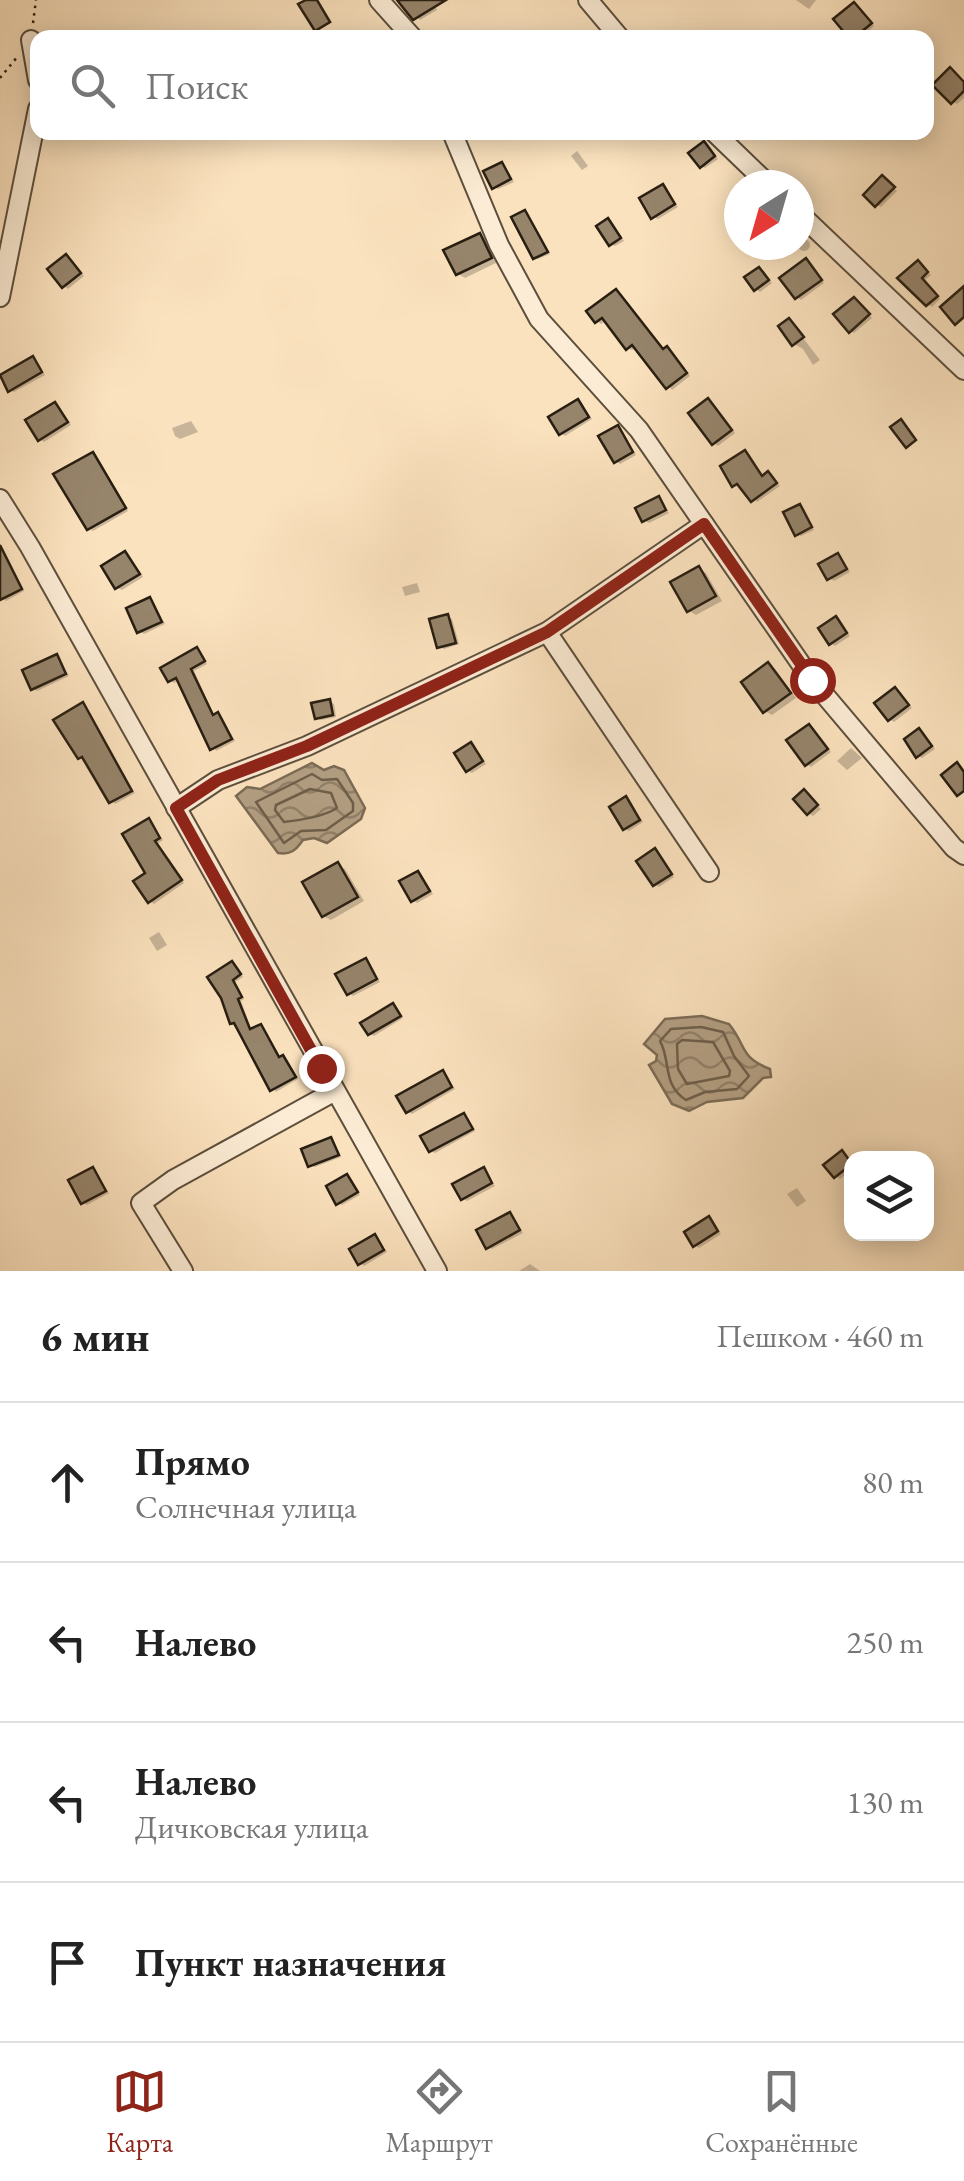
<!DOCTYPE html>
<html lang="ru">
<head>
<meta charset="utf-8">
<style>
  :root { --surface:#fff; --page:#f6f6f6; --text:#222; --muted:#767676; --line:#e0e0e0; --accent:#8f2418 }
  body { margin:0; font-family:"EB Garamond",serif; background:var(--page); color:var(--text) }
  .controls { position:absolute; right:30px; bottom:30px; display:grid; overflow:hidden; border-radius:20px; box-shadow:0 5px 25px #0003 }
  .controls button { width:90px; height:90px; display:grid; place-items:center; padding:0; border:0; border-bottom:2px solid var(--line); background:var(--surface); color:var(--text); font:50px sans-serif }
  .compass { position:absolute; left:724px; top:170px; width:90px; height:90px; border-radius:50%; background:var(--surface); box-shadow:0 5px 25px #0003; rotate:217deg }
  .stop { position:absolute; width:30px; height:30px; margin:-22px; border:8px solid #8f2418; border-radius:50%; background:#fff }
  .stop.end { background:#8f2418; border-color:#fff; box-shadow:0 2px 10px #0008 }
  .list { margin:0; padding:0; list-style:none }
  h2 { display:flex; justify-content:space-between; align-items:center; height:130px; margin:0; padding:0 40px; font-size:42px }
  h2 small { font-size:32px; font-weight:400; color:var(--muted) }
  .list li { display:grid; grid-template-columns:65px 1fr auto; gap:30px; align-items:center; box-sizing:border-box; height:160px; padding:0 40px; border-top:2px solid var(--line) }
  .list b { display:block; font-size:38px; white-space:nowrap }
  .list p { margin:0; font-size:32px; white-space:nowrap; color:var(--muted) }
  .list em { font-size:32px; font-style:normal; color:var(--muted) }
  .icon { flex:none; width:55px; height:55px; fill:none; stroke:currentColor; stroke-width:2; stroke-linecap:round; stroke-linejoin:round }
  .map { position:relative; flex:none; width:964px; height:1271px; overflow:hidden }
  .search { position:absolute; background:var(--surface); box-shadow:0 5px 25px #0003; left:30px; right:30px; top:30px; height:110px; display:flex; align-items:center; gap:25px; box-sizing:border-box; padding:0 35px; border-radius:20px; color:var(--muted); font-size:38px }
  .sheet { height:770px; background:var(--surface) }
  nav { display:flex; justify-content:space-around; align-items:center; box-sizing:border-box; height:140px; border-top:2px solid var(--line); background:var(--surface); font-size:28px; color:var(--muted) }
  nav a { display:grid; justify-items:center; gap:5px }
  nav .on { color:var(--accent) }
  .map>svg:first-child { display:block }
  .water { fill:url(#water-waves); stroke:#7b6b55; stroke-width:2.5 }
  .shadow { fill:#0003 }
  .lines { fill:none; stroke-linecap:round; stroke-linejoin:round }
  .shore { stroke:#6e5e4a; stroke-width:2.5 }
  .building { fill:#96846b; stroke:#281e11; stroke-width:2.5 }
  .minor-casing { stroke:#5d4f3c; stroke-width:22 }
  .path { stroke:#281e11; stroke-width:2.5; stroke-dasharray:2.5 5; stroke-linecap:butt }
  .minor { stroke:#fcecd5; stroke-width:18 }
  .route { stroke:#8f2418; stroke-width:12 }
</style>
</head>
<body>
<div class="map">
<svg width="964" height="1271" viewBox="0 0 964 1271">
  <defs>
    <pattern id="water-waves" width="16" height="10" patternUnits="userSpaceOnUse" patternTransform="scale(2.5)"><rect width="16" height="10" fill="#b39f83"/><path d="M0 5q4-4 8 0t8 0" fill="none" stroke="#92816a"/></pattern>
  </defs>
  <rect width="100%" height="100%" fill="#fbe2be"/>
  <filter id="stains"><feTurbulence type="fractalNoise" baseFrequency=".002" numOctaves="4"/><feColorMatrix values="0 0 0 0 .2 0 0 0 0 .09 0 0 0 0 .02 0 0 0 .5 -.17"/></filter>
  <radialGradient id="worn" r=".72"><stop offset=".6" stop-color="#630" stop-opacity="0"/><stop offset="1" stop-color="#630" stop-opacity=".3"/></radialGradient>
  <g class="water">
    <path d="M312,763L324,770L334,766L344,770L365,808L361,819L327,843L314,838L303,840C296,850 291,855 278,853L236,796L247,787L260,789Z"/>
    <path d="M702,1016L729,1024C747,1046 739,1057 770,1069L771,1077L763,1078L743,1098L707,1102L689,1111L672,1104L649,1065L656,1061L657,1055L644,1044L665,1019Z"/>
  </g>
  <g class="shadow">
    <path d="M311,0H318L332,22L319,30L315,28Z"/>
    <path d="M405,0H432L437,10L420,20Z"/>
    <path d="M796,0H816L809,9Z"/>
    <path d="M854,5L874,26L861,38H852Z"/>
    <path d="M964,83V98L957,104L953,102Z"/>
    <path d="M704,144L718,159L705,168L701,166Z"/>
    <path d="M577,151L588,166L582,170L571,156Z"/>
    <path d="M502,164L514,182L498,189L494,187Z"/>
    <path d="M887,181L897,191L881,207L877,205Z"/>
    <path d="M663,187L678,207L658,219L653,217Z"/>
    <path d="M525,213L550,254L538,259L535,257Z"/>
    <path d="M608,221L624,241L615,246L611,244Z"/>
    <path d="M480,235L487,240L498,262L465,278L458,274Z"/>
    <circle cx="804" cy="245" r="6"/>
    <path d="M66,257L84,276L68,289L64,286Z"/>
    <path d="M806,261L824,283L801,300L797,297Z"/>
    <path d="M918,263L931,275L924,281L940,299L932,307L928,304Z"/>
    <path d="M759,270L772,283L760,292L756,289Z"/>
    <path d="M616,292L664,351H671L690,376L672,390L637,347L632,350L627,348L607,320L601,324L597,321Z"/>
    <path d="M859,302L872,318L854,333L850,331Z"/>
    <path d="M790,321L820,360L813,365L803,349L794,344Z"/>
    <path d="M33,359L45,375L14,392L10,390Z"/>
    <path d="M578,401L592,419L565,436L561,433Z"/>
    <path d="M709,401L735,433L718,446L714,443Z"/>
    <path d="M55,404L71,425L44,442L40,439Z"/>
    <path d="M191,421L198,432L180,439L175,436L172,428Z"/>
    <path d="M618,428L636,455L620,464L616,461Z"/>
    <path d="M745,453L764,478L768,474L780,486L757,502L742,485H734Z"/>
    <path d="M93,455L128,511L93,531L89,528Z"/>
    <path d="M659,499L669,513L649,523L644,520Z"/>
    <path d="M800,506L814,530L801,536L796,534Z"/>
    <path d="M126,554L143,577L122,590L117,588Z"/>
    <path d="M838,556L850,572L834,581L829,578Z"/>
    <path d="M6,558L24,591L6,601L0,595V562Z"/>
    <path d="M699,569L706,573L722,601L696,615L689,611Z"/>
    <path d="M417,583L420,592L405,596L402,587Z"/>
    <path d="M150,599L165,624L144,634L139,631Z"/>
    <path d="M448,617L452,619L459,644L444,649L439,646Z"/>
    <path d="M836,619L850,636L835,646L831,643Z"/>
    <path d="M197,650L207,664L194,671L215,717H222L235,741L216,751L180,679L174,683L170,680Z"/>
    <path d="M57,657L69,676L37,691L33,688Z"/>
    <path d="M768,665L775,669L796,698L772,715L765,711Z"/>
    <path d="M896,690L912,708L894,722L889,719Z"/>
    <path d="M329,701L334,704L336,717L321,720L317,718Z"/>
    <path d="M83,705L135,793L115,804L80,757Z"/>
    <path d="M809,727L831,752L811,767L807,764Z"/>
    <path d="M920,731L935,749L922,758L918,756Z"/>
    <path d="M471,745L486,764L472,773L468,771Z"/>
    <path d="M851,748L862,758L847,770L837,761Z"/>
    <path d="M804,792L821,809L813,816L808,813Z"/>
    <path d="M626,799L643,822L629,831L625,829Z"/>
    <path d="M149,821L163,840L157,844L184,883L154,904L150,901Z"/>
    <path d="M655,851L674,877L659,887L655,884Z"/>
    <path d="M338,865L345,869L364,901L331,920L323,916Z"/>
    <path d="M418,874L433,894L417,903L412,900Z"/>
    <path d="M159,932L167,945L157,951L149,938Z"/>
    <path d="M366,961L380,982L353,996L349,993Z"/>
    <path d="M236,966L243,977L235,982L244,999L241,1001L252,1031L261,1026L264,1029L281,1058L286,1060L298,1079L276,1092L232,1023L224,997Z"/>
    <path d="M393,1006L403,1018L374,1036L370,1034Z"/>
    <path d="M443,1073L455,1089L412,1114L407,1111Z"/>
    <path d="M464,1116L475,1131L435,1153L431,1151Z"/>
    <path d="M331,1140L341,1157L315,1167L310,1165Z"/>
    <path d="M842,1153L852,1162V1170L840,1179L836,1176Z"/>
    <path d="M93,1169L109,1193L87,1205L83,1202Z"/>
    <path d="M483,1170L495,1186L467,1201L463,1198Z"/>
    <path d="M347,1177L360,1195L342,1205L338,1203Z"/>
    <path d="M797,1188L806,1201L797,1207L787,1194Z"/>
    <path d="M510,1215L523,1233L492,1249L488,1247Z"/>
    <path d="M709,1219L721,1234L699,1248L695,1245Z"/>
    <path d="M375,1237L387,1252L364,1266L360,1263Z"/>
    <path d="M530,1264L540,1271H519Z"/>
  </g>
  <g class="lines">
    <g class="shore">
      <path d="M312,774L322,780L337,779L353,803V811L326,830L301,831L284,843L256,802Z"/>
      <path d="M310,789L331,793L337,808C323,817 300,820 284,822L275,810L276,805Z"/>
      <path d="M701,1027L723,1032L734,1056L749,1076L737,1089L705,1092L686,1100C662,1085 671,1060 660,1041L671,1029Z"/>
      <path d="M682,1040L713,1042L730,1071L729,1076L687,1084L678,1069L677,1044Z"/>
    </g>
  </g>
  <g class="building">
    <path d="M306,0H317L330,22L315,31L298,4Z"/>
    <path d="M397,0H446L413,20Z"/>
    <path d="M854,2L872,23L854,38H849L833,19Z"/>
    <path d="M950,67L964,82V91L951,104L932,85Z"/>
    <path d="M704,141L715,156L700,168L688,153Z"/>
    <path d="M502,162L511,179L492,189L483,171Z"/>
    <path d="M882,175L895,187L875,207L863,195Z"/>
    <path d="M663,184L675,204L651,219L639,198Z"/>
    <path d="M525,210L548,252L533,259L511,217Z"/>
    <path d="M608,218L621,238L609,246L596,226Z"/>
    <path d="M480,233L492,258L456,275L443,250Z"/>
    <path d="M66,254L81,273L62,288L47,269Z"/>
    <path d="M806,258L822,280L795,299L779,278Z"/>
    <path d="M918,260L928,272L922,278L938,296L926,306L897,278Z"/>
    <path d="M759,267L769,280L754,291L744,277Z"/>
    <path d="M964,286V317L955,325L940,307Z"/>
    <path d="M616,289L663,349L667,346L687,373L666,389L632,345L626,350L602,318L595,323L586,311Z"/>
    <path d="M854,297L870,314L849,333L833,314Z"/>
    <path d="M789,318L804,337L792,346L778,326Z"/>
    <path d="M33,356L42,372L8,392L0,375Z"/>
    <path d="M708,398L732,430L712,445L688,413Z"/>
    <path d="M578,399L589,417L559,435L548,417Z"/>
    <path d="M55,402L68,422L38,441L25,420Z"/>
    <path d="M901,419L916,440L906,448L890,427Z"/>
    <path d="M618,425L633,452L614,463L598,436Z"/>
    <path d="M745,450L762,476L768,471L777,483L751,502L737,484L732,487L720,466Z"/>
    <path d="M93,452L126,508L87,530L53,474Z"/>
    <path d="M659,496L666,510L642,522L635,508Z"/>
    <path d="M800,504L812,527L795,536L783,512Z"/>
    <path d="M0,545L22,589L0,600Z"/>
    <path d="M125,551L140,574L115,589L101,566Z"/>
    <path d="M838,553L847,569L827,580L818,564Z"/>
    <path d="M699,566L716,596L687,612L670,582Z"/>
    <path d="M150,597L162,622L137,633L126,608Z"/>
    <path d="M448,614L456,643L437,648L429,619Z"/>
    <path d="M836,616L847,633L829,645L818,628Z"/>
    <path d="M197,647L205,661L191,669L213,715L218,712L232,739L210,750L176,678L168,682L160,668Z"/>
    <path d="M57,654L66,674L31,690L22,670Z"/>
    <path d="M768,662L791,693L763,713L741,682Z"/>
    <path d="M895,687L909,705L888,721L874,703Z"/>
    <path d="M330,699L333,715L315,719L311,703Z"/>
    <path d="M83,702L132,791L109,803L82,757L78,759L53,720Z"/>
    <path d="M809,724L828,749L805,766L786,740Z"/>
    <path d="M919,728L932,746L916,758L904,739Z"/>
    <path d="M471,742L483,761L466,772L454,753Z"/>
    <path d="M957,762L964,772V791L957,796L941,775Z"/>
    <path d="M804,789L818,805L807,815L793,799Z"/>
    <path d="M626,796L640,820L623,830L609,807Z"/>
    <path d="M149,818L160,838L155,841L182,880L148,903L133,881L145,873L122,834Z"/>
    <path d="M655,848L672,874L653,886L636,861Z"/>
    <path d="M338,862L358,897L322,917L302,882Z"/>
    <path d="M418,871L430,891L411,902L399,881Z"/>
    <path d="M366,958L377,979L347,995L335,974Z"/>
    <path d="M232,961L241,974L233,980L242,997L238,999L250,1029L261,1024L279,1057L283,1055L296,1077L270,1091L234,1023L230,1024L221,998L207,977Z"/>
    <path d="M393,1003L401,1016L368,1035L360,1023Z"/>
    <path d="M443,1070L452,1087L406,1113L396,1096Z"/>
    <path d="M464,1113L473,1129L429,1152L420,1136Z"/>
    <path d="M331,1137L339,1155L308,1167L301,1149Z"/>
    <path d="M842,1150L852,1164L834,1178L823,1165Z"/>
    <path d="M93,1167L106,1191L81,1204L68,1180Z"/>
    <path d="M484,1167L492,1183L461,1200L452,1184Z"/>
    <path d="M347,1174L358,1192L336,1205L326,1186Z"/>
    <path d="M510,1212L520,1230L486,1249L476,1230Z"/>
    <path d="M709,1216L718,1231L693,1247L684,1232Z"/>
    <path d="M375,1234L384,1250L358,1265L349,1249Z"/>
  </g>
  <g class="lines">
    <g class="minor-casing">
      <g id="minor">
        <path d="M379,0L413,38"/>
        <path d="M588,0L620,38"/>
        <path d="M31,40L38,80"/>
        <path d="M452,132L499,245L539,319L639,430L812,680L954,848L964,855"/>
        <path d="M714,132L769,185"/>
        <path d="M799,213L964,370"/>
        <path d="M0,297L38,109"/>
        <path d="M0,499L30,547L437,1271"/>
        <path d="M547,632L709,872"/>
        <path d="M176,808L218,780L307,746L547,632L704,524"/>
        <path d="M183,1271L141,1203L173,1180L335,1091"/>
      </g>
    </g>
    <g class="path">
      <path d="M33,23L36,0"/>
      <path d="M0,78L18,56"/>
    </g>
    <use href="#minor" class="minor"/>
  </g>
  <g class="lines">
    <path class="route" d="M321,1068L176,808L218,780L307,746L547,632L704,524L812,680"/>
  </g>
  <rect width="100%" height="100%" filter="url(#stains)"/>
  <rect width="100%" height="100%" fill="url(#worn)"/>
</svg>
<div class="controls">
<button><svg class="icon" aria-label="layers" viewBox="0 0 24 24"><path d="M12 4l9 5-9 5-9-5zM3 14l9 5 9-5"/></svg></button>
</div>
<svg class="compass" viewBox="-18 -18 36 36"><path d="M0-13l5 13h-10z" fill="#e53935"/><path d="M0 13l5-13h-10z" fill="#767676"/></svg>
<div class="stop" style="left:812px;top:680px"></div>
<div class="stop end" style="left:321px;top:1068px"></div>
<div class="search"><svg class="icon" aria-label="search" viewBox="0 0 24 24"><circle cx="10" cy="10" r="6"/><path d="M15 15l6 6"/></svg>Поиск</div>
</div>
<section class="sheet">
<h2>6 мин<small>Пешком · 460 m</small></h2>
<ul class="list">
<li><svg class="icon" aria-label="ahead" viewBox="0 0 24 24"><path d="M12 20V5M6 11l6-6 6 6"/></svg><div><b>Прямо</b><p>Солнечная улица</p></div><em>80 m</em></li>
<li><svg class="icon" aria-label="left" viewBox="0 0 24 24"><path d="M17 20v-9H6M10 6l-5 5 5 5"/></svg><div><b>Налево</b></div><em>250 m</em></li>
<li><svg class="icon" aria-label="left" viewBox="0 0 24 24"><path d="M17 20v-9H6M10 6l-5 5 5 5"/></svg><div><b>Налево</b><p>Дичковская улица</p></div><em>130 m</em></li>
<li><svg class="icon" aria-label="arrive" viewBox="0 0 24 24"><path d="M6 21V4h12l-3 4 3 4H6"/></svg><div><b>Пункт назначения</b></div></li>
</ul>
</section>
<nav>
<a class="on"><svg class="icon" aria-label="map" viewBox="0 0 24 24"><path d="M3 6l6-2 6 2 6-2v14l-6 2-6-2-6 2zM9 4v14M15 6v14"/></svg>Карта</a>
<a><svg class="icon" aria-label="directions" viewBox="0 0 24 24"><path d="M12 3l9 9-9 9-9-9zM9 14v-3h6M13 9l2 2-2 2"/></svg>Маршрут</a>
<a><svg class="icon" aria-label="saved" viewBox="0 0 24 24"><path d="M7 4h10v16l-5-4-5 4z"/></svg>Сохранённые</a>
</nav>
</body>
</html>
